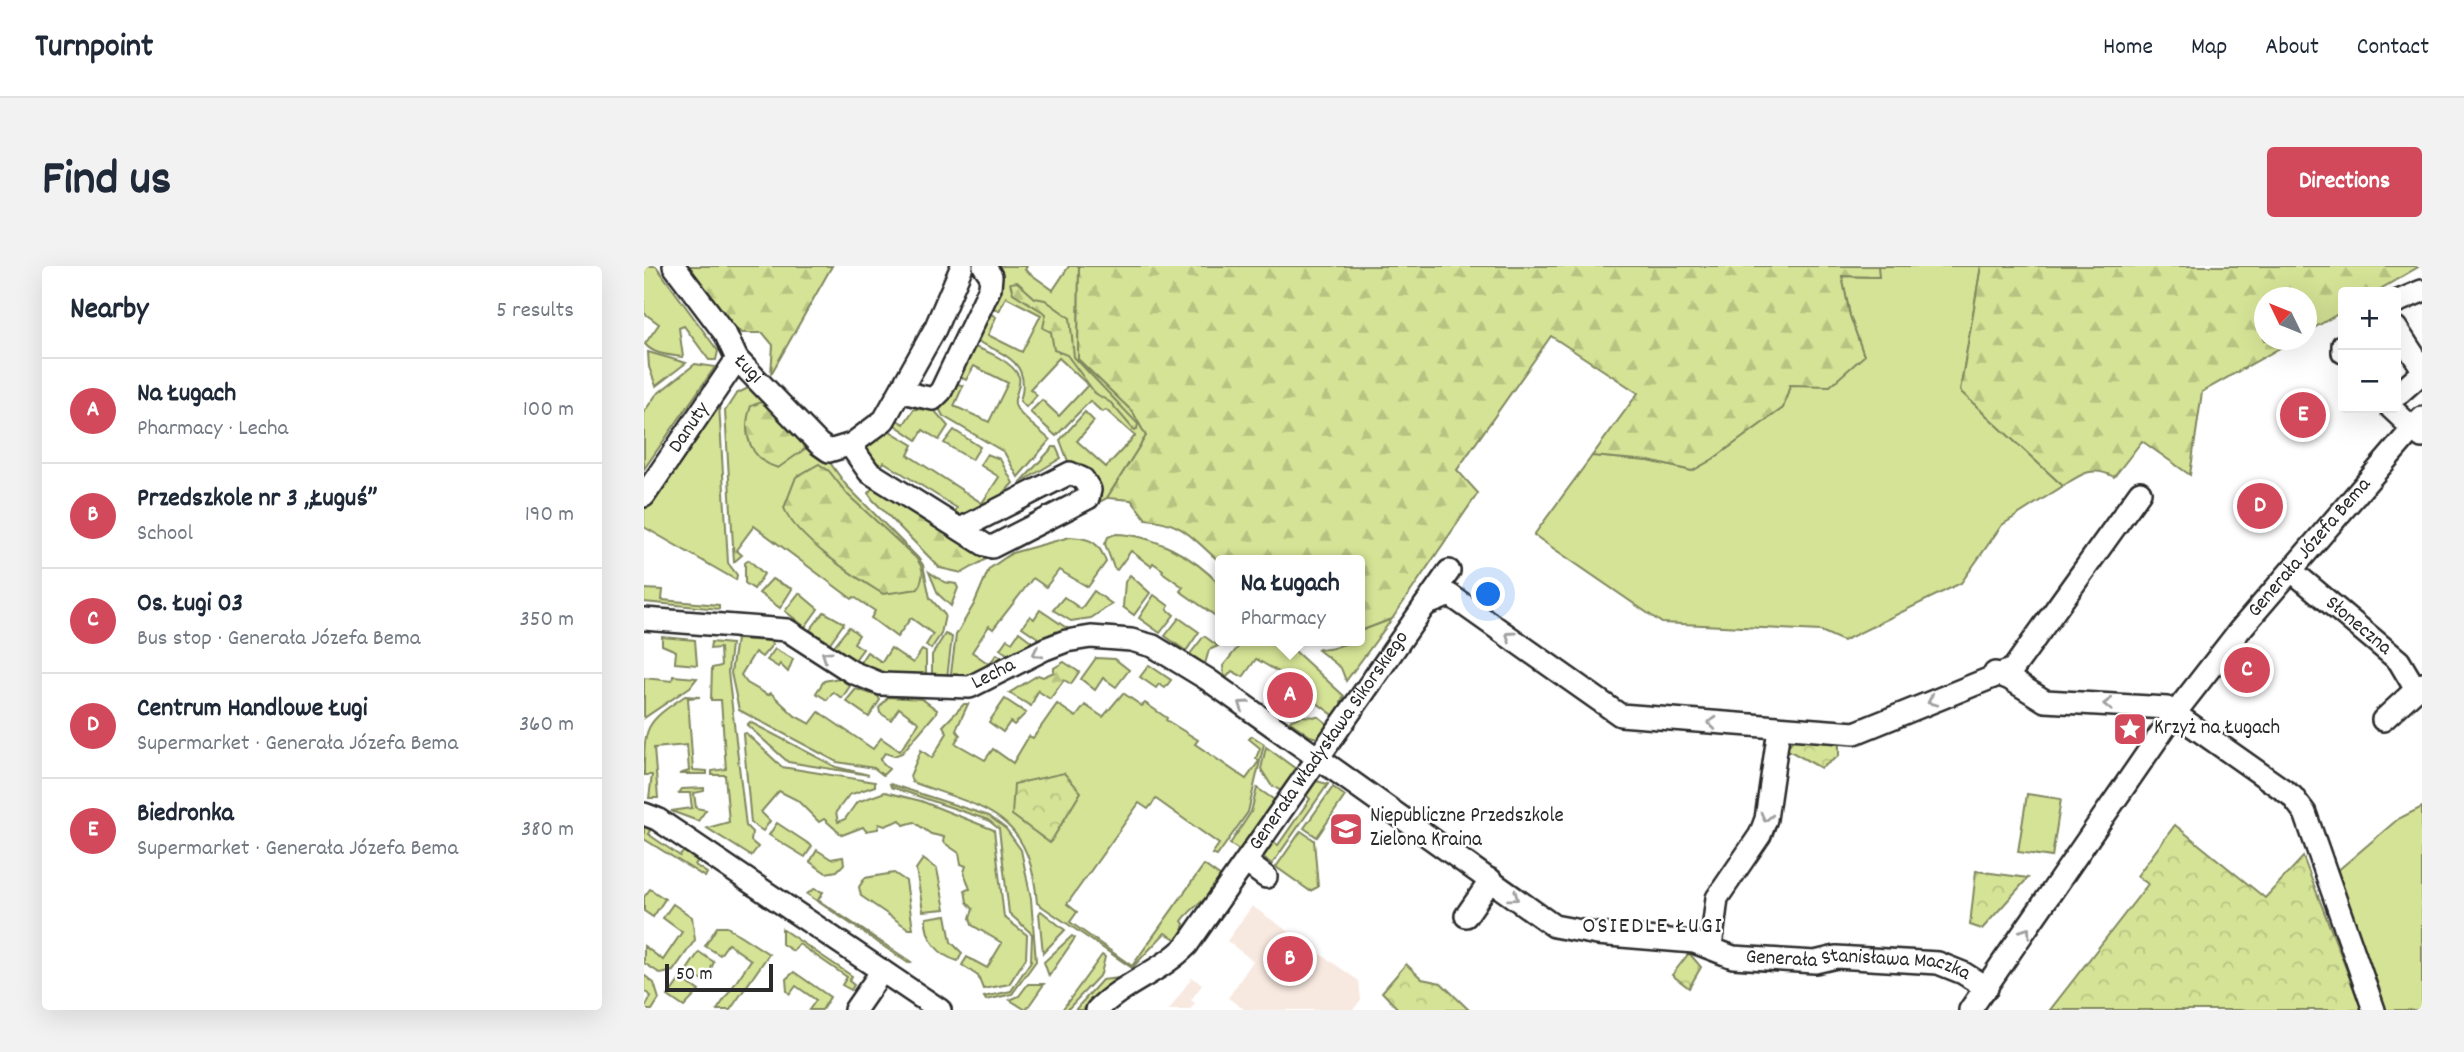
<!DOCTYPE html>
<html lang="en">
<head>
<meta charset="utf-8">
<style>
  :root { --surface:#fff; --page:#f2f2f3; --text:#1f2937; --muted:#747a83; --line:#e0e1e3; --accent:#d1495b }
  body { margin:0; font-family:Dekko,sans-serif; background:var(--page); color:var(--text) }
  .controls { position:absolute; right:21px; top:21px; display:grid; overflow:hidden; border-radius:7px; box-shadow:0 7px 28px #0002 }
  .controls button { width:63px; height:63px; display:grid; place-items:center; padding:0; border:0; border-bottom:2px solid var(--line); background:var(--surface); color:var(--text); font:35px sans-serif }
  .compass { position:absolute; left:1610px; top:21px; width:63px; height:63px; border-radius:50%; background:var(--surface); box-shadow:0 7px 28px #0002; rotate:313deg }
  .scale { position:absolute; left:21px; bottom:18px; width:108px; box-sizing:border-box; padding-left:7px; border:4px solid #2b2b2b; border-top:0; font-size:19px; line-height:24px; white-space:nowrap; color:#2b2b2b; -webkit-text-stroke:5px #fff; paint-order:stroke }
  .you { position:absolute; left:845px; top:329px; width:24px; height:24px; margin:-18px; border:5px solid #fff; border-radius:50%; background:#1a73e8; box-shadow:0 0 0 10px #1a73e833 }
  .badge { display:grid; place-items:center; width:46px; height:46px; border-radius:50%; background:var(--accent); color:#fff; font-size:23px; font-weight:700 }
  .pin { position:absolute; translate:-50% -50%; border:4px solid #fff; box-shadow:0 2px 7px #0006 }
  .popup { position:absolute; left:571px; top:289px; width:150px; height:91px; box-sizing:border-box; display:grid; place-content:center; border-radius:7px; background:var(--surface); filter:drop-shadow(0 2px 5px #0005); font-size:23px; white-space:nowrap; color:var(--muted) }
  .popup b { font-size:26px; color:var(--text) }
  .popup::after { content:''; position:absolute; left:50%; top:100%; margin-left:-14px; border:14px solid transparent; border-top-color:var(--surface) }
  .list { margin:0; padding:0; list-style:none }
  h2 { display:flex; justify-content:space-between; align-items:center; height:91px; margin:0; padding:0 28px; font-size:30px }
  h2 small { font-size:23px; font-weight:400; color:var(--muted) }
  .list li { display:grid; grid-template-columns:46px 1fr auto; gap:21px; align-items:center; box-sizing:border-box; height:105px; padding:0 28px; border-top:2px solid var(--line) }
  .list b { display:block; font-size:26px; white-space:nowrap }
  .list p { margin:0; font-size:23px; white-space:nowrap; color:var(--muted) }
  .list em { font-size:23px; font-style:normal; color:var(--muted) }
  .map { position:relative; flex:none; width:1778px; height:744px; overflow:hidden; border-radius:7px }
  header { display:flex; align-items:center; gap:42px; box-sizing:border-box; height:98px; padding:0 35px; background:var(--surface); border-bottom:2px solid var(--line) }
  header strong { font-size:33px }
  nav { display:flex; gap:38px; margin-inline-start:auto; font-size:24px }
  .intro { display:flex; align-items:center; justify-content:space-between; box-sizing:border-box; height:168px; padding:0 42px }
  h1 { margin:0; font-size:49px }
  .button { padding:18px 32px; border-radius:7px; background:var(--accent); color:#fff; font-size:24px; font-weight:700 }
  main { display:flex; gap:42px; padding:0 42px }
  aside { flex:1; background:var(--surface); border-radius:7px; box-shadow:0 7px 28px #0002 }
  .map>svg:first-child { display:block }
  .built { fill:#f8e9e0 }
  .green { fill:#d5e396; stroke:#808760; stroke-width:2 }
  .forest { fill:url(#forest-firs); stroke:#808760; stroke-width:2 }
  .park { fill:url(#park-crowns); stroke:#808760; stroke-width:2 }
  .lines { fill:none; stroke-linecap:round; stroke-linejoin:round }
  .minor-casing { stroke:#2b2b2b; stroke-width:26 }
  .minor { stroke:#fff; stroke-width:21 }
  .oneway { stroke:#a0a0a0 }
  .labels { text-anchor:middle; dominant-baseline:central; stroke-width:5; stroke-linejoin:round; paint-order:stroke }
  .street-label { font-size:21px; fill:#2b2b2b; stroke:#fff }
  .poi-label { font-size:21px; fill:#2b2b2b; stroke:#fff; text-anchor:start }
  .neighbourhood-label { font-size:23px; letter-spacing:2px; fill:#2b2b2b; stroke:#fff }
</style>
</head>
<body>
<header>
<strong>Turnpoint</strong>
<nav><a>Home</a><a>Map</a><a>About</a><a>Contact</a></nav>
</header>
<div class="intro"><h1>Find us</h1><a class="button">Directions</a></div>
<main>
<aside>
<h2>Nearby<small>5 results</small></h2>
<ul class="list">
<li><span class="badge">A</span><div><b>Na Ługach</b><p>Pharmacy · Lecha</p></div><em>100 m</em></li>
<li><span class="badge">B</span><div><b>Przedszkole nr 3 „Ługuś”</b><p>School</p></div><em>190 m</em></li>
<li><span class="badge">C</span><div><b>Os. Ługi 03</b><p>Bus stop · Generała Józefa Bema</p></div><em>350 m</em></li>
<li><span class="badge">D</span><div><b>Centrum Handlowe Ługi</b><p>Supermarket · Generała Józefa Bema</p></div><em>360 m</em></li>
<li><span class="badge">E</span><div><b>Biedronka</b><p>Supermarket · Generała Józefa Bema</p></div><em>380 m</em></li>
</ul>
</aside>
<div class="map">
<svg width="1778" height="744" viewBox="0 0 1778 744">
  <defs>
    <pattern id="forest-firs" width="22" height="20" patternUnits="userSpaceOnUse" patternTransform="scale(1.75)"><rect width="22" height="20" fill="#d5e396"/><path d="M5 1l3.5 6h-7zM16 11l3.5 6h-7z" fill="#b7c381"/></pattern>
    <pattern id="park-crowns" width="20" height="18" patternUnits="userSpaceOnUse" patternTransform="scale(1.75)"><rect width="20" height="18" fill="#d5e396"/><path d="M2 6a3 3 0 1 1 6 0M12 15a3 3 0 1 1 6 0" fill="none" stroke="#b7c381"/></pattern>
  </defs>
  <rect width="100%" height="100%" fill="#fff"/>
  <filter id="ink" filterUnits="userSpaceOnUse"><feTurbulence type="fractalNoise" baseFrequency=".0143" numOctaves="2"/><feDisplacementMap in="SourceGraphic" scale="14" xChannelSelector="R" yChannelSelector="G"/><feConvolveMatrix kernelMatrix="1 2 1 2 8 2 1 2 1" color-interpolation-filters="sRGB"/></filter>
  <g filter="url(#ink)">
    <g class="built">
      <path d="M608,640L715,715L717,734L709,744H601L584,732L609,695L583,675Z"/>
      <path d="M548,711L558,719L547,734L551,737L546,744H525Z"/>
    </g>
    <g class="green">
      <path d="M0,0H12L74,85L72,94H65L40,60L35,62L39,91C25,89 10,89 1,78L15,58L0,47Z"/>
      <path d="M349,0H383L381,4L409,24L425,0H435L434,93L489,146L502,170L463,232L442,243L416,174L441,146L450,155L433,175L462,201L491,170L462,144L458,146L446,135L412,170L386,146L398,134L415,150L444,119L415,92L386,123L393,129L382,141L376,135C388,98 362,88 332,75L345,47L352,51L344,69L378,86L397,49L362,31L355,45L345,39Z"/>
      <path d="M1234,0H1337L1316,125L1419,220L1358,259L1317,317L1199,375L1177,365L1018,357L890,269L948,190L1005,195L1048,205L1069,193L1139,142L1146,119L1220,90L1206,50L1198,10L1234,11Z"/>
      <path d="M329,81C342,84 369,96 375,111C378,122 366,133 373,143C381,155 396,164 406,174L374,211L360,186L299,150L295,142L312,117L319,120L310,140L345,156L364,117L330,100L322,114L315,110Z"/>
      <path d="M4,86L42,97L12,120L5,101Z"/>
      <path d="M51,98L71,101L0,203V146L12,129Z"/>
      <path d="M104,122L110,123L179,187L202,219L274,292L279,299L286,332L301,349L297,368L287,383L282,379L289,368L267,352L253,371L227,352L231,345L210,331L208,333L110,260L92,284L98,289L90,296L81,145L92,128Z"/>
      <path d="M75,137L84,297L93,309L92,314L0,261V243Z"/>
      <path d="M270,143L290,144L304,160L295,174L279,164L273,174L248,157L251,153L260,158Z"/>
      <path d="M244,164L269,179L264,189L338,237L355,211L336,199L343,188L356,193L369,217L350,238L318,254L308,251L313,242L240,196L234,205L218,182Z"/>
      <path d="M310,164L336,181L328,194L300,177Z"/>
      <path d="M409,181H412L417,192L376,217Z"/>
      <path d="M471,268C508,268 551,291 576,319V353L536,325L539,321L518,306L519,304L509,297L507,300L487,285L473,304L470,302L461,278L464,271Z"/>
      <path d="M426,271C447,272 455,276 462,296L444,321L415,304L402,321L389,312L349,363L345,360L328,386L345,398L353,388L360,393L332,408L310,412L307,407L312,369L330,338L345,303L368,287Z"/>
      <path d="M105,294L120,308L110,323L101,317V297Z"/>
      <path d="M285,306L300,316L312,318L314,322L307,340L294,328Z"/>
      <path d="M486,309L506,327L490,349L479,341L481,316Z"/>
      <path d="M128,313L148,323L136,342L115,327Z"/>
      <path d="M0,323L19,324L18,334L75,339V343L0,336Z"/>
      <path d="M450,325L468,338L447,352L427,355L409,344L420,331L437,343Z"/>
      <path d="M155,327L174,343L161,361L141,345Z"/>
      <path d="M510,329L525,340L523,343L530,349L516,367L495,352Z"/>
      <path d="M396,344L424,363L423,364L397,374L378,361L386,350L390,353Z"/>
      <path d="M180,346L200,357L186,377L166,364Z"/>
      <path d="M535,352L555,366L542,385L521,370Z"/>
      <path d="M748,353L702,415L697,402L673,383C689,386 700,375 716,375V365Z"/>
      <path d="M205,361L215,369L210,377L219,383L210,395L190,380Z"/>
      <path d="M375,366L387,375L386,378L366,390L356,383L363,373L368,376Z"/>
      <path d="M301,368L308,371L303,412L288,410V389Z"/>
      <path d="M560,370L574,380L565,384L561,398L546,388Z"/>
      <path d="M18,371L51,374L53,399L31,397L32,385L18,379Z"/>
      <path d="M92,373L125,375L129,378L118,391L111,386L97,409L103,417L124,429L127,427L151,450L166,458L175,446L229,483L237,472L256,485L275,457L255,442L247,454L236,447L235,442L244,431L278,433L293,444L292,447L258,487L250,490L241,487L236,494L245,503L239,509L230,502L193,496L95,444L87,407Z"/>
      <path d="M599,375H640L700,430L697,436L701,439L692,451L642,414L643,411L612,393L599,411L588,405L583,411L580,409L579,400Z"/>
      <path d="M67,376L87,378L84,406L102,560L108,566L107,575L114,581L107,590L63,562L85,556L81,509H68V505L82,503L77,434H67L68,402L77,400L76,382L66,383Z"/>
      <path d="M247,382L269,397L278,384L282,386V410L237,406L215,398L223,386L238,396Z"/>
      <path d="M131,383L149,393L144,406L136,398L134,401L123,394Z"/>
      <path d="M452,392L471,393L485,404L472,421L459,412L451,424L437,413Z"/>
      <path d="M505,399L527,414L521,422L515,418L512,422L496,411Z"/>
      <path d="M29,410L53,412L46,421L0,452V412L28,415Z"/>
      <path d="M195,412L206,420L198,432L189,426L183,434L172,427L180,415Z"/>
      <path d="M212,423L234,430L236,434L225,451L202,435Z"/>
      <path d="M479,427L498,440L501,437L523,452L522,454L554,474L551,478L602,513L615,495L612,492L616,482L605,473L608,470L620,478L604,546L573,590L568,588L575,578L512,533L504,543L495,537L423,638L433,646L426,656L488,700L560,599L581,614C568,631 551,637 538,655L540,658L535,675L521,667L488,702L393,637C386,546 342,543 268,516L266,510L277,484L288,492L303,467L299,460L320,438H324L312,464L316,469L311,477L341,494L349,483L369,497L385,470L389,472L413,438L432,451L441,439L459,451Z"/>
      <path d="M41,430L56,431L44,432L49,504L63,505V508H35L45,505L43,479L10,482L14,532H5L8,509H0C0,461 0,457 41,430Z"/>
      <path d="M361,433L382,447L370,459L366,456L359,466L345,456Z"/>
      <path d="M658,450L675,451L685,459L677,473L666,470L645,455Z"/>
      <path d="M106,456L192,501L225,509L144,496L103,459Z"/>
      <path d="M102,467L138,501L231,516V520L205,529L192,546L194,556L201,553L213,536L241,526L277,535L350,564L360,651L383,669L382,692L365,718L339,723L334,710L318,699L323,691L343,702L358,677L328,659L326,652L329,643L323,636L321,624L326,623L320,606L322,600L317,598L315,587L299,576L300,571L287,568L270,556L260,559L256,554L241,560L235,558L234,563L222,565L219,561L198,569L180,553L175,556L153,534L135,525L117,546L126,555L119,565L107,557L99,468Z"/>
      <path d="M622,481L652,503L649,507L653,510L639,526L627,519L617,503Z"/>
      <path d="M672,515L684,518L628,598L615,589L625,573L634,579L666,533L662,529Z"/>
      <path d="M246,518L345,550L362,563L377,584L387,633L392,695L368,728L342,734L340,731L367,725L387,695L388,668L365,647L355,563L344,554L247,521Z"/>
      <path d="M689,521L701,530L673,571L660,562Z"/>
      <path d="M60,522V525L50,527L52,542L62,544L54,555L27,545L48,542L46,527H35L38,523Z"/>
      <path d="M613,522L632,535L600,587L586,578L607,546Z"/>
      <path d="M1383,528L1417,533L1408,591L1374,586Z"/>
      <path d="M1778,541V744H1742L1692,606L1754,553Z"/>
      <path d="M0,555L8,560L4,568L36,590L42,582L56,590L51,599L63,607L61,611L0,573Z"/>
      <path d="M133,557L168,580L161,591L125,569Z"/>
      <path d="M657,565L670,574L674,621L666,625L632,601Z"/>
      <path d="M173,584L187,593L199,591L200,598L193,605L182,607L166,596Z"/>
      <path d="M279,593L293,603L301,643L279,645L272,603Z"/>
      <path d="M250,607L262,615L269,663H265L217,630L215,621L221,612Z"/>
      <path d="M6,623L21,633L9,651L0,645V631Z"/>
      <path d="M170,623L179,626L174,634L267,696L264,697L163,628Z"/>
      <path d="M29,638L48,651L51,674L29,705L17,708L0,697V680L19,694L38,666L19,652Z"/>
      <path d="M397,645L421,664L399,687L395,647Z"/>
      <path d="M302,649L307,676L318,687L314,695C295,690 281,673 282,652Z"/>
      <path d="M73,661H83L125,688L86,744H73L107,694L84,678L76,689L61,680Z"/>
      <path d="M138,663L208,710L205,715L210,719L207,724L198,719L203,711L155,678L149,685L138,678Z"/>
      <path d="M428,670L431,672L405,710L400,696Z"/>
      <path d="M55,686L70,696L61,716L43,704Z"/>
      <path d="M458,689L461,691L457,708L423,744H418Z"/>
      <path d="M150,706L186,731L178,744H165L172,734L152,720L146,728L143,725L142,713Z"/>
      <path d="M0,709L10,717L15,733L8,744H0L7,730L0,725Z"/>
      <path d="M486,711L471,722L467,717L439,744H431L458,714Z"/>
      <path d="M37,712L55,725L40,741L24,730Z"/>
      <path d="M384,718H400L382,744L366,734L375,730Z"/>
    </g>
    <g class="forest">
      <path d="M39,0H188L127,108L129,79L119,67H97L52,20Z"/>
      <path d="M435,0H1234L1235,11L1198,10L1206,50L1220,90L1186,120L1146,119L1139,142L1069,193L1048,205L1005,195L948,190L994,127L907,70L813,204L834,227L748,353L716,365V294L576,296C547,272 542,257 502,253L487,234L463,232L502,170L489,146L434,93Z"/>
      <path d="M1337,0H1776L1731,26H1699V45L1663,66L1662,32H1620V74H1650L1558,126L1546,209L1498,175L1470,211C1449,199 1437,208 1419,220L1316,125Z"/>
      <path d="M373,16L391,32L401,34L426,52L430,91L494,158L493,163L490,164L467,137L451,127L423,89L410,84L407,66L399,62L402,48L369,27L366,17Z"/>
      <path d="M123,134L168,178L134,202C106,194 97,167 107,140Z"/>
      <path d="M175,198L185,205L204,229L272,292C281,303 280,310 274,323L239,328C211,311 152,272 140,242L152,211Z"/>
      <path d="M230,220L344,292L318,307L296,302L229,234L224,227Z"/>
      <path d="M420,396L435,406L427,418L420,414L406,433L394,425L387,440L365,427L394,409L399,411L410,406V402Z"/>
    </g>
    <g class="park">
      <path d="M1149,474L1195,477V490L1177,502L1142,483Z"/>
      <path d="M420,507L437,526L406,577L368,549L370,518Z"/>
      <path d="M1531,559L1621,632L1659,591L1718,744H1406L1504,618L1493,610Z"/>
      <path d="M1332,605L1384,612L1338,663L1326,659Z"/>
      <path d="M1045,687L1057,701L1045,722L1028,709Z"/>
      <path d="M762,698L778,713L797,717L825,744H755L738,726Z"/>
    </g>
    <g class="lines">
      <g class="minor-casing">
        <g id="minor">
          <path id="s1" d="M30,0L82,69L93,93L175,178L185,185L208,178L240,154L291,63L318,0"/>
          <path d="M1752,36L1778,25"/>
          <path d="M1752,62L1778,102"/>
          <path d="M1699,79V86"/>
          <path d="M259,123L267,128L289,133L297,125L346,22L347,10L340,0"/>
          <path d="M1752,130L1778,107"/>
          <path d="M1747,142L1778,171"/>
          <path d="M206,179L225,206L341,279L348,281L444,232L446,224L439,213L426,207L316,263"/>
          <path id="s2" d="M0,230L93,93"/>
          <path id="s3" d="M1648,305L1755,395L1771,422"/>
          <path d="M781,339L806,329L976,449L1211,467L1369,403L1496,226"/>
          <path id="s4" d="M0,353L143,364L208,406L237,418L326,421L401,383L422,375L447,371L487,374L509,380L563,413L910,660L953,668L1050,676L1089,691L1171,696L1192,691L1294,697L1319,707L1343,722"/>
          <path d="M1351,407L1366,413L1401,435L1523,442L1648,530L1661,547L1730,744"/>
          <path d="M1739,454L1778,418"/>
          <path d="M0,548L13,553L296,744"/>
          <path d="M603,597L622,611"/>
          <path d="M822,650L847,614"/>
          <path d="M1067,681L1073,632L1116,569L1122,553L1135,463"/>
          <path d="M211,744L238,705"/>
          <path id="s5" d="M453,744C479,717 517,706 543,679L805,305"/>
          <path id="s6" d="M1326,744L1531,447L1595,365L1778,152"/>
        </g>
      </g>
      <use href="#minor" class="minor"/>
    </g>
    <defs><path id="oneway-chevron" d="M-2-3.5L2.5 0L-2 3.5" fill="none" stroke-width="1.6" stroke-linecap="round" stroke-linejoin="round" transform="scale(1.75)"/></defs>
    <g class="oneway">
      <use href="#oneway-chevron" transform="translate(866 370) rotate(-145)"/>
      <use href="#oneway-chevron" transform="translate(393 387) rotate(154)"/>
      <use href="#oneway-chevron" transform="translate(182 389) rotate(-146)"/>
      <use href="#oneway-chevron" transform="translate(1288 435) rotate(156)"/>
      <use href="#oneway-chevron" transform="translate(1464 438) rotate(-178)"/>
      <use href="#oneway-chevron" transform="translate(599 439) rotate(-145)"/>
      <use href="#oneway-chevron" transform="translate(1068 457) rotate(-175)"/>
      <use href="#oneway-chevron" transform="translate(1122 551) rotate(104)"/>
      <use href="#oneway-chevron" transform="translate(870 631) rotate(36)"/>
      <use href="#oneway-chevron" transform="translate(1382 666) rotate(-55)"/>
    </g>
  </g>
  <defs>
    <g id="sight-square" transform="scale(1.75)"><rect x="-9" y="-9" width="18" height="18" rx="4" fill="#d1495b" stroke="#fff"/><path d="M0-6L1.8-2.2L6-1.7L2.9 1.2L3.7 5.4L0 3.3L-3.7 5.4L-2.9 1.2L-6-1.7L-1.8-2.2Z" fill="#fff"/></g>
    <g id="school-square" transform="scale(1.75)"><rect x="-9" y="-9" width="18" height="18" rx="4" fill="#d1495b" stroke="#fff"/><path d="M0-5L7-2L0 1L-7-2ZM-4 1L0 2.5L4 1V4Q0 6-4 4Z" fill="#fff"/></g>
  </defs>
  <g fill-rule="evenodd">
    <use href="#sight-square" x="1486" y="463"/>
    <use href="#school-square" x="702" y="563"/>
  </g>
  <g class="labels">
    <g class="street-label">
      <text stroke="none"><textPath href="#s1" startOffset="128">Ługi</textPath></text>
      <text stroke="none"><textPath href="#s2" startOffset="82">Danuty</textPath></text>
      <text stroke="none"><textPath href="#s6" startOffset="574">Generała Józefa Bema</textPath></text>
      <text stroke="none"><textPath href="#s3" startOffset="86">Słoneczna</textPath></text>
      <text stroke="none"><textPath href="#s4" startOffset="368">Lecha</textPath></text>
      <text stroke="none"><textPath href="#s5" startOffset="360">Generała Władysława Sikorskiego</textPath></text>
      <text stroke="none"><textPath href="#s4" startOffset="1334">Generała Stanisława Maczka</textPath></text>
    </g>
    <g class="poi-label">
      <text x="1510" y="463">Krzyż na Ługach</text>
      <text x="726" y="551">Niepubliczne Przedszkole<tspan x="726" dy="24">Zielona Kraina</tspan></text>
    </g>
    <g class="neighbourhood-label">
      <text x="1009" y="661">OSIEDLE ŁUGI</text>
    </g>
  </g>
</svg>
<div class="controls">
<button>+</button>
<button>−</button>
</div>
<svg class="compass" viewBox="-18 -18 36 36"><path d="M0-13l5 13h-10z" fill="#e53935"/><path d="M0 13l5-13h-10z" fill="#747a83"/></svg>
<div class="scale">50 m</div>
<div class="you"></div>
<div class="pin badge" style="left:646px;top:429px">A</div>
<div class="popup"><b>Na Ługach</b>Pharmacy</div>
<div class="pin badge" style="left:646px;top:693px">B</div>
<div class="pin badge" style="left:1603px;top:404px">C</div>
<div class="pin badge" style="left:1616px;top:240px">D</div>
<div class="pin badge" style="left:1659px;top:149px">E</div>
</div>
</main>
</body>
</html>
